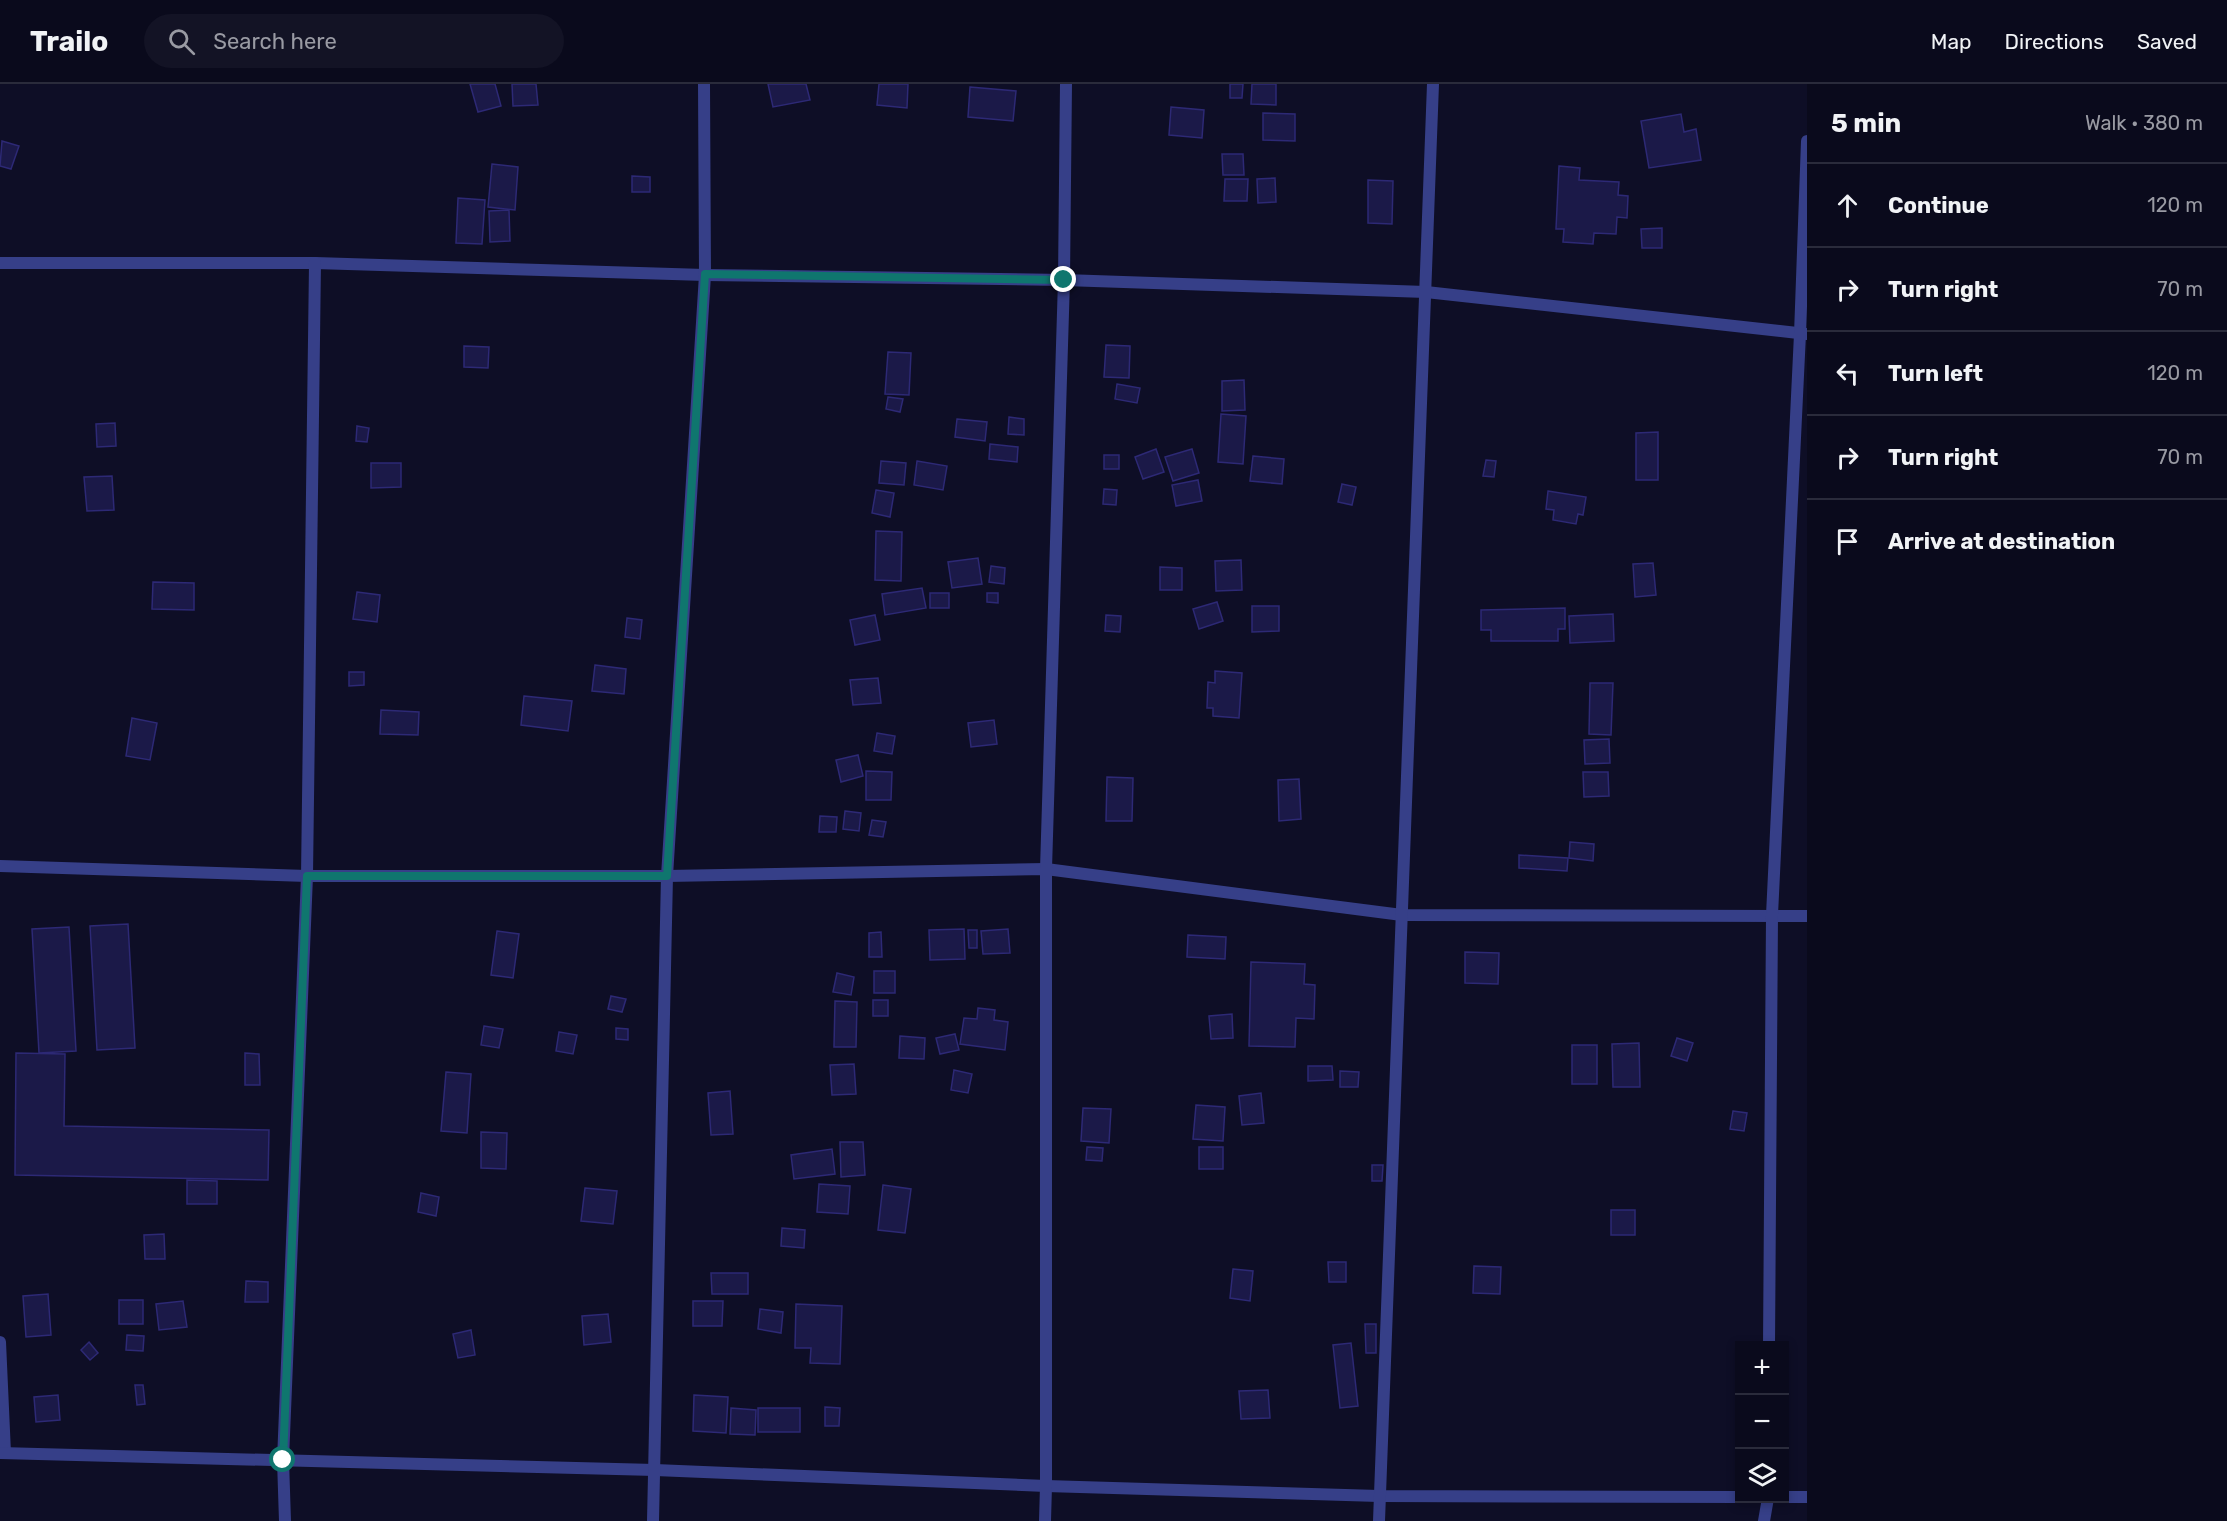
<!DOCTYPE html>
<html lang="en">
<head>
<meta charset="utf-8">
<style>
  :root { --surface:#0a0a1c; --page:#131325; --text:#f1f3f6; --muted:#999aa3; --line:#2a2b3b }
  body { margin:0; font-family:Rubik,sans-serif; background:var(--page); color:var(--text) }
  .controls { position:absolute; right:18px; bottom:18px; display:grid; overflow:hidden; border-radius:0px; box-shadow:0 3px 9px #0003 }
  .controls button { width:54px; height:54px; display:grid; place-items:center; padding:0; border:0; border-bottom:2px solid var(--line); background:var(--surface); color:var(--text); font:30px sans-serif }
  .stop { position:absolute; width:18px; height:18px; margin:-14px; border:4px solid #0f766e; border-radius:50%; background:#fff }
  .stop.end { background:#0f766e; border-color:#fff; box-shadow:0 2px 6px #0008 }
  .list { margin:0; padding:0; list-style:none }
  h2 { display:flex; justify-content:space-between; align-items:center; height:78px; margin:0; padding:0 24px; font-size:26px }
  h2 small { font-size:20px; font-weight:400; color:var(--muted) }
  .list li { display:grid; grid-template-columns:39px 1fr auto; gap:18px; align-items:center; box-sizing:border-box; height:84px; padding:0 24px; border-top:2px solid var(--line) }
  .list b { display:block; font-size:22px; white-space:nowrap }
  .list em { font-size:20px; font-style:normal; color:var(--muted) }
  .icon { flex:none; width:33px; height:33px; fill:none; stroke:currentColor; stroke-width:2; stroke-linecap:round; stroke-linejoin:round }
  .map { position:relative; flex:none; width:1807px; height:1437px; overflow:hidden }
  header { display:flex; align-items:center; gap:36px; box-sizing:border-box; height:84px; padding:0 30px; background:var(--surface); border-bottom:2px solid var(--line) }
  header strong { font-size:28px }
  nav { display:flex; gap:33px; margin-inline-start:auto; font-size:21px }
  .search { width:420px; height:54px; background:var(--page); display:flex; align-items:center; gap:15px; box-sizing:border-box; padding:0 21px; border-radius:33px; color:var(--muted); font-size:22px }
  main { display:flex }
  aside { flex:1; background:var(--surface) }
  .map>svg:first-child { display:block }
  .building { fill:#1b1948; stroke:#2d2975; stroke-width:1.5 }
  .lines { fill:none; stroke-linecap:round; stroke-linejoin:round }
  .street { stroke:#363f88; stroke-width:12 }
  .route { stroke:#0f766e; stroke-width:8 }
</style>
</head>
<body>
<header>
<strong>Trailo</strong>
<div class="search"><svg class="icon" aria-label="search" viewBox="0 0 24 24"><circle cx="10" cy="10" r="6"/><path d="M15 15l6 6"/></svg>Search here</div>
<nav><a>Map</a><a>Directions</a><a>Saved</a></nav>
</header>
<main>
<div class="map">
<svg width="1807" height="1437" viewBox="0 0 1807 1437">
  <rect width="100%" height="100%" fill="#0e0e26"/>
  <g class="building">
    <path d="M470,0H495L501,22L478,28Z"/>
    <path d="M512,0H536L538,21L513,22Z"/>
    <path d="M768,0H806L810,16L773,23Z"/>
    <path d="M879,0H908L907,24L877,21Z"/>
    <path d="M1230,0H1243L1242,14H1230Z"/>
    <path d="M1252,0H1276V21L1251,20Z"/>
    <path d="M970,3L1016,7L1013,37L968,33Z"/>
    <path d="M1171,23L1204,26L1202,54L1169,51Z"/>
    <path d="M1263,29L1295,30V57L1263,56Z"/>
    <path d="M1681,30L1684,48L1696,45L1701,76L1649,84L1641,37Z"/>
    <path d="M2,57L19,62L11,85L0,82Z"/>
    <path d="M1222,70H1243L1244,91H1223Z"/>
    <path d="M492,80L518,83L515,126L488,123Z"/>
    <path d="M1559,82L1580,84L1579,96L1619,98L1618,111L1628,112L1627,134L1617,133L1616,150L1594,149L1593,160L1563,158L1564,145H1556Z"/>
    <path d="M632,92L650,93V108H632Z"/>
    <path d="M1275,94L1276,118L1258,119L1257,95Z"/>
    <path d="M1225,95H1248L1247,117H1224Z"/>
    <path d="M1368,96L1393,97L1392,140L1368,139Z"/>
    <path d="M458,114L485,116L482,160L456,159Z"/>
    <path d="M509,126L510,157L490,158L489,127Z"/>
    <path d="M1662,144V164H1642L1641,145Z"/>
    <path d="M1106,261L1130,262L1129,294L1104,293Z"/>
    <path d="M464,262L489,263L488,284L464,283Z"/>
    <path d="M888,268L911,269L909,311L885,310Z"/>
    <path d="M1244,296L1245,326L1222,327V297Z"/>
    <path d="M1117,300L1140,304L1137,319L1115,315Z"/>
    <path d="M888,313L903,315L900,328L886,325Z"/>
    <path d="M1221,330L1246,332L1243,380L1218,378Z"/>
    <path d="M1009,333L1024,335V351L1008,350Z"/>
    <path d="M957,335L987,338L985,357L955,353Z"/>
    <path d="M115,339L116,362L97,363L96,340Z"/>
    <path d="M357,342L369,344L367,358L356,357Z"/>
    <path d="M1658,348V396H1636V349Z"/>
    <path d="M990,360L1018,363L1017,378L989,375Z"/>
    <path d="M1156,365L1164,388L1143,395L1135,373Z"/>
    <path d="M1192,365L1199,389L1173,397L1165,373Z"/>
    <rect x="1104" y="371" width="15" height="14"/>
    <path d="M1253,372L1284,375L1282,400L1250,397Z"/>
    <path d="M1486,376L1496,377L1494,393L1483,392Z"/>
    <path d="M881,377L906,379L904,401L879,399Z"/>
    <path d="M917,377L947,382L943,406L914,401Z"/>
    <path d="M371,379H401V403L371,404Z"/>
    <path d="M112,392L114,426L87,427L84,393Z"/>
    <path d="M1198,396L1202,417L1176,422L1172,401Z"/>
    <path d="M1342,400L1356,403L1352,421L1338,418Z"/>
    <path d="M1104,405L1117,406L1116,421L1103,420Z"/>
    <path d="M876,406L894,409L890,433L872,429Z"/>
    <path d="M1548,407L1586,413L1583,431L1578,430L1576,440L1553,436L1554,426L1546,425Z"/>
    <path d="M876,447L902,448L901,497L875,496Z"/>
    <path d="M978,474L982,500L952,504L948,478Z"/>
    <path d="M1241,476L1242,506L1216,507L1215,477Z"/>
    <path d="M1653,479L1656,511L1635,513L1633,480Z"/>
    <path d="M991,482L1005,484L1004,500L989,498Z"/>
    <path d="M1160,483L1182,484V506H1160Z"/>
    <path d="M153,498L194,499V526L152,525Z"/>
    <path d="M922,504L926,524L885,531L882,510Z"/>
    <path d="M357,508L380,511L377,538L353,535Z"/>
    <rect x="930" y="509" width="19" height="15"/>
    <path d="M987,509H998V519L987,518Z"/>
    <path d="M1217,518L1223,537L1199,545L1193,525Z"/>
    <path d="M1252,522H1279V547L1252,548Z"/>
    <path d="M1565,524V545H1558V557H1491V546H1481V526Z"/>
    <path d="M1613,530L1614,557L1570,559L1569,532Z"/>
    <path d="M875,531L880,556L855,561L850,536Z"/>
    <path d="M1106,531L1121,532L1120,548L1105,547Z"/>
    <path d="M627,534L642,536L640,555L625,553Z"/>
    <path d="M595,581L626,585L624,610L592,607Z"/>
    <path d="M1215,587L1242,589L1239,634L1213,632V624H1207L1208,598L1215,599Z"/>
    <path d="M349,588H364V601L349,602Z"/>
    <path d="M878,594L881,619L853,621L850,596Z"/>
    <path d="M1590,599H1613L1611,651L1589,650Z"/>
    <path d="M524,612L572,617L568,647L521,641Z"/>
    <path d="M381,626L419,628L418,651L380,650Z"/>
    <path d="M132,634L157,639L150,676L126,672Z"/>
    <path d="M994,636L997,660L971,663L968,639Z"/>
    <path d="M877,649L895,652L892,670L874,667Z"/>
    <path d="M1609,655L1610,679L1585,680L1584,656Z"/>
    <path d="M858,671L863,692L841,698L836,676Z"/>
    <path d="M866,687L892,688L891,716H866Z"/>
    <path d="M1583,688H1608L1609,712L1584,713Z"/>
    <path d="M1107,693L1133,694L1132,737H1106Z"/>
    <path d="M1299,695L1301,735L1279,737L1278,696Z"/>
    <path d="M845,727L861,729L859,747L843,745Z"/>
    <path d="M820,732L837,733L836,748H819Z"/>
    <path d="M872,736L886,738L883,753L869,751Z"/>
    <path d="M1570,758L1594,760L1593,777L1569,774Z"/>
    <path d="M1519,771L1568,774L1567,787L1519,784Z"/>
    <path d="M128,840L135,964L97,966L90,842Z"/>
    <path d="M69,843L76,967L39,969L32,845Z"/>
    <path d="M964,845L965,875L930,876L929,846Z"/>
    <path d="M1008,845L1010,869L983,870L981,847Z"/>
    <path d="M968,846H977V864H969Z"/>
    <path d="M497,847L519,850L513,894L491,891Z"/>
    <path d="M881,848L882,873H869V849Z"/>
    <path d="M1188,851L1226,853L1225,875L1187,873Z"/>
    <path d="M1465,868L1499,869L1498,900L1465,899Z"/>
    <path d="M1251,878L1305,880L1304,900L1315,901L1314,935L1296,934L1295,963L1249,962Z"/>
    <rect x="874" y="887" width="21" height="22"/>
    <path d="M837,889L854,893L851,911L833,908Z"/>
    <path d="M611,912L626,915L622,928L608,925Z"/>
    <rect x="873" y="916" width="15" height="16"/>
    <path d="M835,917L857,918L856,963H834Z"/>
    <path d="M978,924L995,926L994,936L1008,938L1005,966L960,960L964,934L977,935Z"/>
    <path d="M1232,930L1233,954L1211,955L1209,932Z"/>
    <path d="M484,942L503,945L499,964L481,961Z"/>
    <path d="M616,944L628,945V956L616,955Z"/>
    <path d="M559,948L577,951L573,970L556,967Z"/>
    <path d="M955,950L959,966L940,970L936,954Z"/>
    <path d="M900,952L925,954L924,975L899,974Z"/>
    <path d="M1677,954L1693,959L1687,977L1671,972Z"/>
    <path d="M1639,959L1640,1003H1613L1612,960Z"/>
    <rect x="1572" y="961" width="25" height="39"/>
    <path d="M16,969L65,970L64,1042L269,1046L268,1096L15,1091Z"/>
    <path d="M245,969L259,970L260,1001H245Z"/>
    <path d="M854,980L856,1010L832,1011L830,981Z"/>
    <path d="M1308,982H1332L1333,996L1308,997Z"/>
    <path d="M954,986L972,990L968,1009L951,1006Z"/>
    <path d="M1340,987L1359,988L1358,1003H1340Z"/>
    <path d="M446,988L471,990L467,1049L441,1047Z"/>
    <path d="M730,1007L733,1050L711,1051L708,1009Z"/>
    <path d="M1261,1009L1264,1039L1242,1041L1239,1012Z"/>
    <path d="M1196,1021L1225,1023L1223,1057L1193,1055Z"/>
    <path d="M1083,1024L1111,1025L1109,1059L1081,1057Z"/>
    <path d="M1733,1027L1747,1029L1744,1047L1730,1045Z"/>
    <path d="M481,1048L507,1049L506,1085L481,1084Z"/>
    <path d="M840,1058H863L865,1091L841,1093Z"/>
    <path d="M1087,1063L1103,1064L1102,1077L1086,1076Z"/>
    <rect x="1199" y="1063" width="24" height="22"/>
    <path d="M832,1065L835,1090L794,1095L791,1071Z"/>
    <path d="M1372,1081H1383L1382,1097H1372Z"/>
    <path d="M187,1096L217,1097V1120H187Z"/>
    <path d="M819,1100L850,1102L848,1130L817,1128Z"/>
    <path d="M883,1101L911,1105L905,1149L878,1146Z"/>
    <path d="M585,1104L617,1107L613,1140L581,1137Z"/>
    <path d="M421,1109L439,1113L436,1132L418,1128Z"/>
    <rect x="1611" y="1126" width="24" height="25"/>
    <path d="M782,1144L805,1146L804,1164L781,1162Z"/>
    <path d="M164,1150L165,1175H145L144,1151Z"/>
    <path d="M1328,1178H1346V1198H1329Z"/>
    <path d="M1474,1182L1501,1183L1500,1210L1473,1209Z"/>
    <path d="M1233,1185L1253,1187L1250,1217L1230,1214Z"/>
    <path d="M711,1189H748V1210H712Z"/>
    <path d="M246,1197L268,1198V1218H245Z"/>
    <path d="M48,1210L51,1251L26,1253L23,1212Z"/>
    <rect x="119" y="1216" width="24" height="24"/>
    <path d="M183,1217L187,1243L159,1246L156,1220Z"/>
    <path d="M693,1217H723L722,1242H693Z"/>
    <path d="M796,1220L842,1222L840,1280L810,1279L811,1264H795Z"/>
    <path d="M760,1225L783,1228L781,1249L758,1245Z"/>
    <path d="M608,1230L611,1258L584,1261L582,1232Z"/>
    <path d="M1365,1240H1376V1269H1366Z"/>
    <path d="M471,1246L475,1271L458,1274L453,1250Z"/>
    <path d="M127,1251L144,1252L143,1267L126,1266Z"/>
    <path d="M89,1258L98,1269L90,1276L81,1266Z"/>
    <path d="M1351,1259L1358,1322L1340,1324L1333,1261Z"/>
    <path d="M135,1301H143L145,1320L137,1321Z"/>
    <path d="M1268,1306L1270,1334L1241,1335L1239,1307Z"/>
    <path d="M58,1311L60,1336L36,1338L34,1313Z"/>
    <path d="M694,1311L728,1313L726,1349L693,1347Z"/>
    <path d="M825,1323L840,1324L839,1342H825Z"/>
    <path d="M731,1324L756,1326L755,1351L730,1350Z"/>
    <rect x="758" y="1324" width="42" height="24"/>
  </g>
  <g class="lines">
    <g class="street">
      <path d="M0,179H315L705,191L1064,196L1426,208L1807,250"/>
      <path d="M0,782L307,792H667L1046,785L1402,831L1807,832"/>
      <path d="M0,1258L5,1369"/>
      <path d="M1769,1262L1772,831L1800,250L1807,57"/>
      <path d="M0,1369L655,1386L1046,1402L1379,1412L1740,1413"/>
      <path d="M1784,1413H1807"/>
      <path d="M285,1437L283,1376L307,792L315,179"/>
      <path d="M653,1437L667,792L705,191L704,0"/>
      <path d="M1045,1437L1046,1402V785L1064,196L1066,0"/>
      <path d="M1379,1437L1433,0"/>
      <path d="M1764,1437L1768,1414"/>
    </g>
  </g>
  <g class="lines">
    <path class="route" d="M283,1376L307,792H667L705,190L1064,196"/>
  </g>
</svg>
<div class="controls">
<button>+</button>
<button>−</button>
<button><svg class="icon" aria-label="layers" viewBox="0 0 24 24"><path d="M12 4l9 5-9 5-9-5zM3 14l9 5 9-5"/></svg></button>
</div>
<div class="stop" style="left:283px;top:1376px"></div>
<div class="stop end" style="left:1064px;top:196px"></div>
</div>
<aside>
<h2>5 min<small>Walk · 380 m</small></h2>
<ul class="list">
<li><svg class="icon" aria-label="ahead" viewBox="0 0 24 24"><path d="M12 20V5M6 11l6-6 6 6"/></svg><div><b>Continue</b></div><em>120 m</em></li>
<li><svg class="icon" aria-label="right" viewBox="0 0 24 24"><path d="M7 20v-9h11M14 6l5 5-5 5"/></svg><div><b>Turn right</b></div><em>70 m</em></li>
<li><svg class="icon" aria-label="left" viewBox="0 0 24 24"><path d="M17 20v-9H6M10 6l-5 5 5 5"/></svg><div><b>Turn left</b></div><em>120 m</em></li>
<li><svg class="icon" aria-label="right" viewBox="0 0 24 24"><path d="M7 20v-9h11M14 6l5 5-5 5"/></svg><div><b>Turn right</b></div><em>70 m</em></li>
<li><svg class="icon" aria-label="arrive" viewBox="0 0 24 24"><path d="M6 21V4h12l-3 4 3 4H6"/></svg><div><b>Arrive at destination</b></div></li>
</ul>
</aside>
</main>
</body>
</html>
